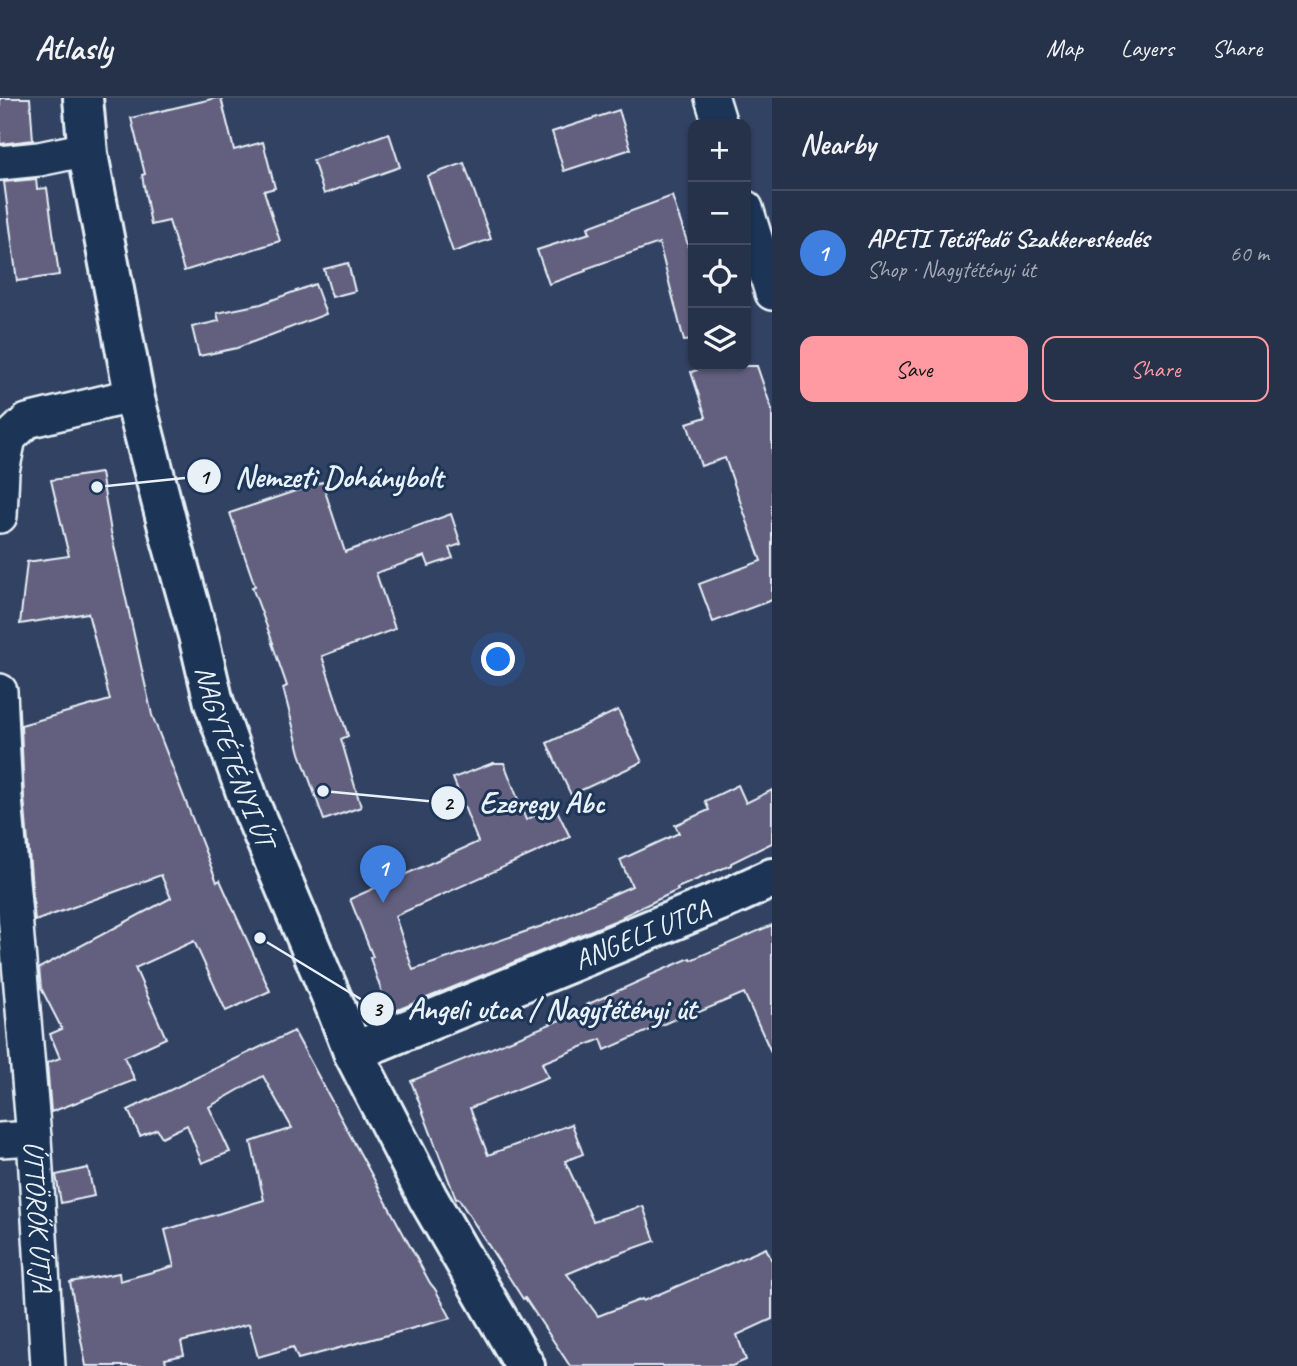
<!DOCTYPE html>
<html lang="en">
<head>
<meta charset="utf-8">
<style>
  :root { --surface:#26324a; --page:#323e54; --text:#f1f3f6; --muted:#a4aab5; --line:#424d62; --accent:#ff9aa2 }
  body { margin:0; font-family:Caveat,sans-serif; background:var(--page); color:var(--text) }
  .controls { position:absolute; right:21px; top:21px; display:grid; overflow:hidden; border-radius:14px; box-shadow:0 2px 5px #0004 }
  .controls button { width:63px; height:63px; display:grid; place-items:center; padding:0; border:0; border-bottom:2px solid var(--line); background:var(--surface); color:var(--text); font:35px sans-serif }
  .you { position:absolute; left:499px; top:562px; width:24px; height:24px; margin:-18px; border:5px solid #fff; border-radius:50%; background:#1a73e8; box-shadow:0 0 0 10px #1a73e833 }
  .badge { display:grid; place-items:center; width:46px; height:46px; border-radius:50%; background:var(--accent); color:#fff; font-size:23px; font-weight:700 }
  .pin { position:absolute; translate:-50% -58px; filter:drop-shadow(0 2px 4px #0008) }
  .pin::after { content:''; position:absolute; top:37px; width:24px; height:21px; background:inherit; clip-path:polygon(0 0,100% 0,50% 100%) }
  .list { margin:0; padding:0; list-style:none }
  h2 { display:flex; justify-content:space-between; align-items:center; height:91px; margin:0; padding:0 28px; font-size:30px }
  h2 small { font-size:23px; font-weight:400; color:var(--muted) }
  .list li { display:grid; grid-template-columns:46px 1fr auto; gap:21px; align-items:center; box-sizing:border-box; height:126px; padding:0 28px; border-top:2px solid var(--line) }
  .list b { display:block; font-size:26px; white-space:nowrap }
  .list p { margin:0; font-size:23px; white-space:nowrap; color:var(--muted) }
  .list em { font-size:23px; font-style:normal; color:var(--muted) }
  .actions { display:flex; gap:14px; padding:21px 28px }
  .actions a { flex:1; padding:16px 0; border:2px solid var(--accent); border-radius:14px; text-align:center; font-size:24px; color:var(--accent) }
  .actions .main { background:var(--accent); color:#111 }
  .icon { flex:none; width:38px; height:38px; fill:none; stroke:currentColor; stroke-width:2; stroke-linecap:round; stroke-linejoin:round }
  .map { position:relative; flex:none; width:772px; height:1268px; overflow:hidden }
  header { display:flex; align-items:center; gap:42px; box-sizing:border-box; height:98px; padding:0 35px; background:var(--surface); border-bottom:2px solid var(--line) }
  header strong { font-size:33px }
  nav { display:flex; gap:38px; margin-inline-start:auto; font-size:24px }
  main { display:flex }
  aside { flex:1; background:var(--surface) }
  .map>svg:first-child { display:block }
  .building { fill:#63607f; stroke:#e8f1f8; stroke-width:2 }
  .lines { fill:none; stroke-linecap:round; stroke-linejoin:round }
  .minor-casing { stroke:#e8f1f8; stroke-width:38 }
  .tertiary-casing { stroke:#e8f1f8; stroke-width:44 }
  .secondary-casing { stroke:#e8f1f8; stroke-width:44 }
  .minor { stroke:#1d3557; stroke-width:33 }
  .tertiary { stroke:#1d3557; stroke-width:38 }
  .secondary { stroke:#1d3557; stroke-width:38 }
  .labels { text-anchor:middle; dominant-baseline:central; stroke-width:6; stroke-linejoin:round; paint-order:stroke }
  .street-label { font-size:28px; fill:#e8f1f8; stroke:#1d3557 }
  .leader { fill:none; stroke:#e8f1f8; stroke-width:2.5 }
  .callout-dot { fill:#e8f1f8; stroke:#1d3557; stroke-width:2.5 }
  .mark-label { font-size:21px; text-anchor:middle; font-weight:bold; fill:#111 }
  .callout-label { font-size:30px; text-anchor:middle; font-weight:bold; fill:#e8f1f8; stroke:#1d3557; stroke-width:6; stroke-linejoin:round; paint-order:stroke }
</style>
</head>
<body>
<header>
<strong>Atlasly</strong>
<nav><a>Map</a><a>Layers</a><a>Share</a></nav>
</header>
<main>
<div class="map">
<svg width="772" height="1268" viewBox="0 0 772 1268">
  <rect width="100%" height="100%" fill="#324263"/>
  <filter id="ink" filterUnits="userSpaceOnUse"><feTurbulence type="fractalNoise" baseFrequency=".0143" numOctaves="2"/><feDisplacementMap in="SourceGraphic" scale="14" xChannelSelector="R" yChannelSelector="G"/><feConvolveMatrix kernelMatrix="1 2 1 2 8 2 1 2 1" color-interpolation-filters="sRGB"/></filter>
  <g filter="url(#ink)">
    <g class="building">
      <path d="M0,0H30L33,42L0,46Z"/>
      <path d="M216,0H221L234,52L263,44L275,90L264,93L280,143L184,173L169,123L151,127L142,77L145,76L131,20Z"/>
      <path d="M619,12L631,51L564,73L552,34Z"/>
      <path d="M389,35L400,69L324,96L313,62Z"/>
      <path d="M464,65L491,141L453,154L427,78Z"/>
      <path d="M36,81L37,91L47,90L59,177L17,183L4,84Z"/>
      <path d="M672,98L693,162V242L684,243L659,145L585,171L586,173L549,186L537,152L590,135L588,129Z"/>
      <path d="M348,165L355,193L332,199L324,171Z"/>
      <path d="M315,186L326,216L237,250L199,258L192,229L219,223L217,215L261,206Z"/>
      <path d="M710,268H757L772,312V502L713,524L699,486L761,463L725,360L701,368L687,325L706,319L691,274Z"/>
      <path d="M101,375L111,434L152,617L217,784L220,782L270,893L226,913L194,843L135,870L166,940L124,959L135,982L51,1014L47,965L60,960L50,936L62,931L41,890L39,870L171,800L161,777L35,823L24,699L21,627L110,602L88,515L20,526L27,464L69,458L51,382Z"/>
      <path d="M322,384L345,454L451,416L461,446L449,450L453,460L429,468L425,458L376,475L395,531L322,558L348,638L341,641L361,709L324,722L300,655L283,590L287,588L272,545H273L252,489L255,488L230,415Z"/>
      <path d="M618,612L642,664L571,697L547,645Z"/>
      <path d="M493,665H504L526,722L555,708L570,739L395,818L413,872L542,828L632,788L620,762L679,735L675,727L709,712L705,703L738,687L746,705L772,692V745L731,765V767L677,790L678,792L623,818L624,819L395,913L386,906L370,860L373,859L350,801L478,744L453,680Z"/>
      <path d="M772,827V956L744,895L685,920L684,917L605,952L601,941L542,965L548,979L470,1010L488,1057L572,1026L583,1056L565,1063L593,1123L643,1108L655,1143L598,1163L567,1176L598,1218L642,1201L643,1203L766,1150L772,1163V1221L737,1237L746,1262L732,1268H570L525,1200L523,1201L458,1100L456,1101L411,983L587,911L586,907L649,879L648,878L690,860L691,862Z"/>
      <path d="M294,933L430,1185L435,1191L451,1220L298,1261L293,1249L258,1259L249,1226L181,1244L184,1257L165,1261L167,1268H86L70,1184L119,1175L120,1183L174,1168L165,1132L264,1102L251,1044L292,1030L263,978L209,1009L230,1054L202,1065L187,1027L162,1039L157,1031L140,1038L128,1012Z"/>
      <path d="M88,1070L94,1098L61,1105L56,1077Z"/>
    </g>
    <g class="lines">
      <g class="minor-casing">
        <g id="minor">
          <path d="M712,0L720,26"/>
          <path d="M0,65L39,61L73,54L88,56"/>
          <path d="M746,110L772,195"/>
          <path d="M0,418L2,373L9,340L27,323L118,301H135"/>
          <path id="s1" d="M0,593L5,700L34,1040L48,1268"/>
          <path d="M0,1042L34,1040"/>
        </g>
      </g>
      <g class="tertiary-casing">
        <g id="tertiary">
          <path id="s2" d="M353,954L730,799L772,780"/>
        </g>
      </g>
      <g class="secondary-casing">
        <g id="secondary">
          <path id="s3" d="M83,0L88,56L135,301L171,441L198,537L214,605L249,703L336,910L353,954L428,1100L525,1268"/>
        </g>
      </g>
      <use href="#minor" class="minor"/>
      <use href="#tertiary" class="tertiary"/>
      <use href="#secondary" class="secondary"/>
    </g>
  </g>
  <g class="labels">
    <g class="street-label">
      <text stroke="none"><textPath href="#s3" startOffset="677">NAGYTÉTÉNYI ÚT</textPath></text>
      <text stroke="none"><textPath href="#s2" startOffset="312">ANGELI UTCA</textPath></text>
      <text stroke="none"><textPath href="#s1" startOffset="527">ÚTTÖRŐK ÚTJA</textPath></text>
    </g>
  </g>
  <path class="leader" d="M97 389L204 378M323 693L448 705M260 840L377 911"/>
  <g class="callout-dot">
    <circle cx="97" cy="389" r="7"/>
    <circle cx="323" cy="693" r="7"/>
    <circle cx="260" cy="840" r="7"/>
    <circle cx="204" cy="378" r="18"/>
    <circle cx="448" cy="705" r="18"/>
    <circle cx="377" cy="911" r="18"/>
  </g>
  <g class="mark-label">
    <text x="204" y="386">1</text>
    <text x="448" y="712">2</text>
    <text x="377" y="918">3</text>
  </g>
  <g class="callout-label">
    <text x="339" y="389">Nemzeti Dohánybolt</text>
    <text x="542" y="715">Ezeregy Abc</text>
    <text x="552" y="921">Angeli utca / Nagytétényi út</text>
  </g>
</svg>
<div class="controls">
<button>+</button>
<button>−</button>
<button><svg class="icon" aria-label="locate" viewBox="0 0 24 24"><circle cx="12" cy="12" r="6"/><path d="M12 2v4M12 18v4M2 12h4M18 12h4"/></svg></button>
<button><svg class="icon" aria-label="layers" viewBox="0 0 24 24"><path d="M12 4l9 5-9 5-9-5zM3 14l9 5 9-5"/></svg></button>
</div>
<div class="you"></div>
<div class="pin badge" style="left:383px;top:805px;background:#3f7fe0">1</div>
</div>
<aside>
<h2>Nearby<small></small></h2>
<ul class="list">
<li><span class="badge" style="background:#3f7fe0">1</span><div><b>APETI Tetőfedő Szakkereskedés</b><p>Shop · Nagytétényi út</p></div><em>60 m</em></li>
</ul>
<div class="actions"><a class="main">Save</a><a>Share</a></div>
</aside>
</main>
</body>
</html>
